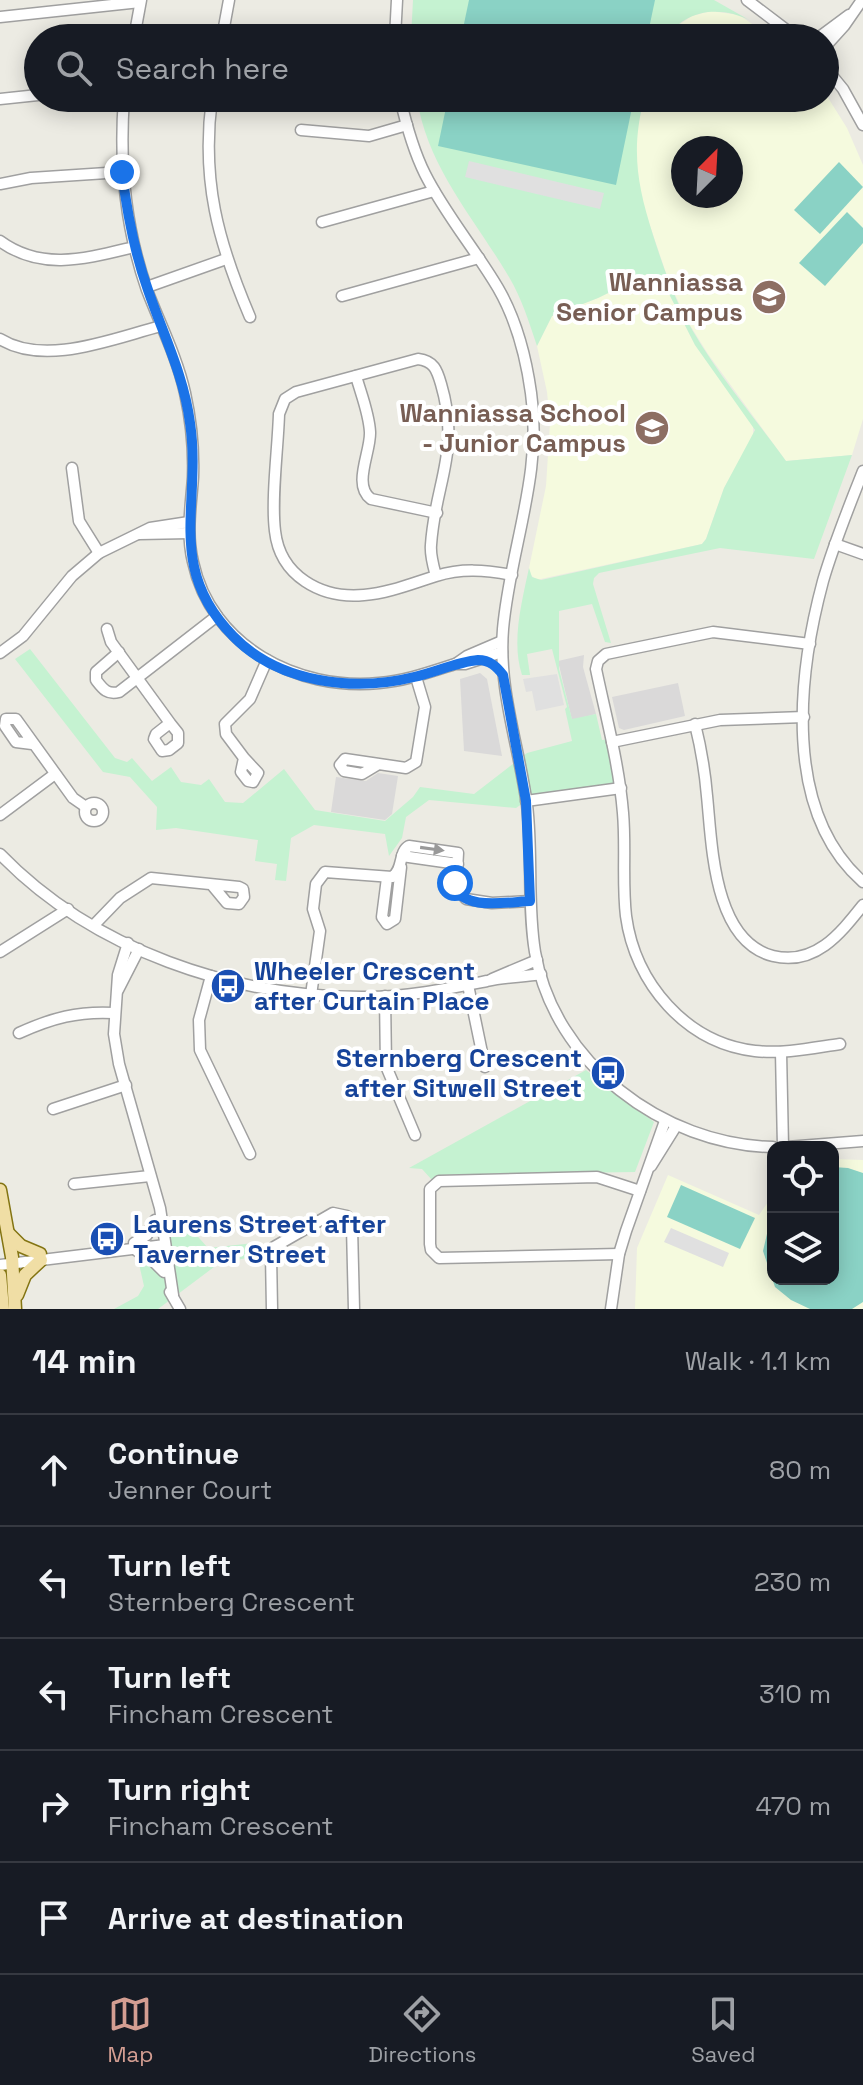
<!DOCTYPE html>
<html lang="en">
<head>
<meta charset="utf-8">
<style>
  :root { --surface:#171b24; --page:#20242c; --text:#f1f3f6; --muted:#9ea1a6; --line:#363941; --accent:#d49e92 }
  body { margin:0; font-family:"Space Grotesk",sans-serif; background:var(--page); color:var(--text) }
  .controls { position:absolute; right:24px; bottom:24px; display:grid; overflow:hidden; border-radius:16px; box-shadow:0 4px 20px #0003 }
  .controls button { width:72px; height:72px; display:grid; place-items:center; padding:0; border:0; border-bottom:2px solid var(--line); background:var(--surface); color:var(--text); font:40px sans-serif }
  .compass { position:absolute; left:671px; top:136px; width:72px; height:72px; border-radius:50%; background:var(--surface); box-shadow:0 4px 20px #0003; rotate:24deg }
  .stop { position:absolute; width:24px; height:24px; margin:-18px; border:6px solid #1a73e8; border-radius:50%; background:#fff }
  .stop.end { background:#1a73e8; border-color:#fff; box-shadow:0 2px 8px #0008 }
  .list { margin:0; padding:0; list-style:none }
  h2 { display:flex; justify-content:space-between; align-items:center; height:104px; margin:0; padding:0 32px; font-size:34px }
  h2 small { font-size:26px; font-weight:400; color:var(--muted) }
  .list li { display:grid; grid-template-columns:52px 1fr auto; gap:24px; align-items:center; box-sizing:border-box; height:112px; padding:0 32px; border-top:2px solid var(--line) }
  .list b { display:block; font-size:30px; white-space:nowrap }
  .list p { margin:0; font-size:26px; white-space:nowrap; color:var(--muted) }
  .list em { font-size:26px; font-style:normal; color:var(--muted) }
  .icon { flex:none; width:44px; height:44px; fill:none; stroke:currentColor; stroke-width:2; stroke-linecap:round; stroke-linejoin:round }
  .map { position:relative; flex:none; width:863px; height:1309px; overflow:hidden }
  .search { position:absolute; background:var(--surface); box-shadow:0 4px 20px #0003; left:24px; right:24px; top:24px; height:88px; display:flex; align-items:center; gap:20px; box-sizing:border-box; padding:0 28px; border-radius:44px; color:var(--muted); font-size:30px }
  .sheet { height:664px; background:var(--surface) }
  nav { display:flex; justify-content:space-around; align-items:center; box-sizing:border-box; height:112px; border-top:2px solid var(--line); background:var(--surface); font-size:22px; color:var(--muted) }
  nav a { display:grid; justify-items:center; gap:4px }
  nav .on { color:var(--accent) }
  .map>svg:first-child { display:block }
  .residential { fill:#dad9d9 }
  .education { fill:#f5fade; fill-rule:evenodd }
  .park { fill:#c5f2d1 }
  .pitch { fill:#8ad2c5 }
  .parking { fill:#e0e0e0 }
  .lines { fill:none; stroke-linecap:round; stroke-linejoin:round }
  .minor-casing { stroke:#a0a0a0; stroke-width:13 }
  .major-casing { stroke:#837412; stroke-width:15 }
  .minor { stroke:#fff; stroke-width:10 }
  .major { stroke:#f0dea5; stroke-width:12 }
  .oneway { fill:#999 }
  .route { stroke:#1a73e8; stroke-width:10 }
  .labels { text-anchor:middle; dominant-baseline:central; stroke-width:8; stroke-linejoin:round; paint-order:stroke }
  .education-label { font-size:26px; font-weight:bold; fill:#785e54; stroke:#fff; text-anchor:end }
  .transit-label { font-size:26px; font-weight:bold; fill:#164399; stroke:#fff; text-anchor:start }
</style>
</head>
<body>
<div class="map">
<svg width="863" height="1309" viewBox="0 0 863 1309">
  <rect width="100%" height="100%" fill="#ecebe3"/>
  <g class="residential">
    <path d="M584,655L583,667L596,714L572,720L558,661Z"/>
    <path d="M480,673L487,679L502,756L464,751L460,679Z"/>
    <path d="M678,683L685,716L624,730L619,728L612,697Z"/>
    <path d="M378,773L398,776L392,814L385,820L331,812L336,777L366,781Z"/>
  </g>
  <g class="education">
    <path d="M711,11L739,15L773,38H667L680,24L692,16Z"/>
    <path d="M825,93L847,128L863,165V419L852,455L786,461L708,354L685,317L667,276L640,196L635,163L637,130L644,98H825ZM683,148H731V196H683Z"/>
    <path d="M647,274H656L661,278L695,345L753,425V437L724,488L706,539L702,544L536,580L529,573V568L546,486L550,423L547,392L537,346L552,316L598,298Z"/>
    <path d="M833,1159L863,1160V1309H635L637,1248L668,1175L759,1215L773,1195V1279H833Z"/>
  </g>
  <g class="park">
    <path d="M413,0H714L751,21C722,6 686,8 667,38H411Z"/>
    <path d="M417,98H644C631,151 637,184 653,235C662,263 671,290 684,315C711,367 752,414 786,461L852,455L814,559L720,548L599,573L594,578L593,584L611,643L605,642L592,604L559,611V669L572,719L596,714L602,740L610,739L616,783L535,795L516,808L429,800L406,817L402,838L389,856L385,834L314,825L291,838L286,881L275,880L277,864L255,861L258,840L176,828L156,830L157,807L130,777L103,772L15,659L30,649L115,758L127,762L132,758L152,781L171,767L181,782L201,785L209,779L225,802L243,803L284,769L315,810L385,821L413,797L420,787L474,794L527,753L572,741L565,709L567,707L552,649L527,654L530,675H522C511,642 522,601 529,568L532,577L541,580L702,544L706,539L724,488L755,430L695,345L661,278L656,274H647L598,298L552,316L537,346C529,322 522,299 509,277C475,219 427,167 417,98Z"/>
    <path d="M586,1070L654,1122L635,1172L437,1175L432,1180L422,1169L409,1168Z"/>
    <path d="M184,1221L208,1248L254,1243L265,1254L218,1264L158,1309H114L138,1296L144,1286L137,1255Z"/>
  </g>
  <g class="pitch">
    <path d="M469,0H655L647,38H461Z"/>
    <path d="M448,98H634L616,185L438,146Z"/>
    <path d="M839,162L863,187L820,234L794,210Z"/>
    <path d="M847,212L863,228V243L825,286L799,263Z"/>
    <path d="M833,1167L848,1168L863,1173V1302L852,1309H810L791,1300L775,1287L763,1251L773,1208V1279H833Z"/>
    <path d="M681,1185L755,1218L740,1249L667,1217Z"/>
  </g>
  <g class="parking">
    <path d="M469,161L604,193L600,209L465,177Z"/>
    <path d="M557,674L564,705L536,711L532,691L526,692L523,679Z"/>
    <path d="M671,1228L729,1253L723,1267L664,1242Z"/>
  </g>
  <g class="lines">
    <g class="minor-casing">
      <g id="minor">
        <path d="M747,0L797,38"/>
        <path d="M0,17L140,2"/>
        <path d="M134,38L141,0"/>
        <path d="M222,38L229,0"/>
        <path d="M395,38L397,0"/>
        <path d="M818,38L849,15"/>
        <path d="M825,47L844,26L862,0"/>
        <path d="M825,67L843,89L863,125"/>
        <path d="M124,98C119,164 125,227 147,290C160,324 177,357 185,393C191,420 194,449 193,477C191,506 186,533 193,562C211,646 297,691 379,683C405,681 430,672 455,664H465L502,652"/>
        <path d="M212,98C201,180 218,242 250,317"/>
        <path d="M400,98C406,124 413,150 425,174C445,214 475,249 498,288C516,319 526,357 531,393C543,474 510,549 503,629C498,689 519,746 527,805C533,854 527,904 535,952C554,1063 663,1145 773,1147"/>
        <path d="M0,99L38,95"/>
        <path d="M301,130L369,136L407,125"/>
        <path d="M0,184L31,178L122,172"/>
        <path d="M322,222L434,191"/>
        <path d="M0,241C42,272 88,258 134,247"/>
        <path d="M147,287L226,259"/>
        <path d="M342,296L479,258"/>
        <path d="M0,339C45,367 114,338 161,326"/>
        <path d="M356,376C361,394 369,413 370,432C371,452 352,485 371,499L437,513"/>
        <path d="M72,468L79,521L99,553"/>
        <path d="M863,471C849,507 834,543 823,581C798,674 782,811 863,882"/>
        <path d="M139,534L189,533"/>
        <path d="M835,544L863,554"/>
        <path d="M436,576C413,583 389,593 364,595C321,599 280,576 275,531C271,498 278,448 279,414L285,399L296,392L418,359C434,361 437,370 441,384C461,452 435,482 431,545C430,555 433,565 436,576C462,568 485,570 512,575"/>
        <path d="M107,629L111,642L170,723L156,734L154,739L162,751L169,750L178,743V733L170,723"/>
        <path d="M810,644L713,632L606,654L598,661L596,669C606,717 619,764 623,813C626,847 622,882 626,916C635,983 686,1043 755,1051C784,1054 812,1048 840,1044"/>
        <path d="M119,652L96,672V680C103,689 107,695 119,692L217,616"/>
        <path d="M0,653L23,636L72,576L99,553L150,528L189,522"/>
        <path d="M457,663L467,656L502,641"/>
        <path d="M695,724C701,748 705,772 707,796C712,844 713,941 773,956C815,966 840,934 863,905"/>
        <path d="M612,742L720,720L804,717"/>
        <path d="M32,744L16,742L5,726L6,719H16L73,798L86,807"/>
        <path d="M244,758L258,773L253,782L248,781L241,772L244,758L226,734L225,724L250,699L267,660"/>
        <path d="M377,765L362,774L344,771L340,765L345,759L406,768L416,762L425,707L416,677"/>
        <path d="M526,801L621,788"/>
        <circle cx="94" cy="812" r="9"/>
        <path d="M0,815L55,774"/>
        <path d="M0,854C93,950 234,998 366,997C407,997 446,989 487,981C504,977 523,977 541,974"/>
        <path d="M402,856L458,864"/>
        <path d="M387,878L382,917L387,924L395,919L401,867"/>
        <path d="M94,925L120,898L151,878L239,887L243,889L244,897L239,904L227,903L212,885"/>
        <path d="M128,943L118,975L114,1034L119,1064L160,1208L173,1295"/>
        <path d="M0,952L68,909"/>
        <path d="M211,976L199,1020L200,1050L250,1154"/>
        <path d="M492,979L537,960"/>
        <path d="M468,985L485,1067"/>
        <path d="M118,990L139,949"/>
        <path d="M311,995L320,931L313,909L316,884L325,872L392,877C404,869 398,852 409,846L458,853L456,888L466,899L492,903L530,901"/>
        <path d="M385,996L386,1066L415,1135"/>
        <path d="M19,1033C52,1018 78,1011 114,1013"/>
        <path d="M781,1052L783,1147"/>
        <path d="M53,1109L126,1085"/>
        <path d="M787,1147L863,1141"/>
        <path d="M651,1166L676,1126"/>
        <path d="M74,1184L150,1176"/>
        <path d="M134,1243L147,1235L155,1220"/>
        <path d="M137,1251L152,1260L164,1272"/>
        <path d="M619,1254L439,1258L431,1250L430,1244V1189L439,1181L597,1177L640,1191"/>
        <path d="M0,1265L165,1245"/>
        <path d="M170,1292L180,1309"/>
        <path d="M272,1309L271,1255L274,1247L333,1213L347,1216L352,1227L354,1309"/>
        <path d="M611,1309L619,1254L626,1231L665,1121"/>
      </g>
    </g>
    <g class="major-casing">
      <g id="major">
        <path d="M0,1190L12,1257L15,1309"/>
        <path d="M9,1234L21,1246L40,1254"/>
        <path d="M0,1275L3,1309"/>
        <path d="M17,1295L25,1275L41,1260"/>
      </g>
    </g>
    <use href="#minor" class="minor"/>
    <use href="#major" class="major"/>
  </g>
  <defs><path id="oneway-solid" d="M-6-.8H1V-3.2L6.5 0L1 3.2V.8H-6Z" transform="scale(2)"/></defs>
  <use class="oneway" href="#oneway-solid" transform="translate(432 849) rotate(8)"/>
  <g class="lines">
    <path class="route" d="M122,172C127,213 134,251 148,290C163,334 184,376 190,423C202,503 165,567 233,636C278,683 354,692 414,677C436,672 457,662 478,660C490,660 497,667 503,675L526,801L530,901C508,902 459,912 455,883"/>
  </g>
  <defs>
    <g id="school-disc" transform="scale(1.8)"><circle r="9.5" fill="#8d6e63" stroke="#fff"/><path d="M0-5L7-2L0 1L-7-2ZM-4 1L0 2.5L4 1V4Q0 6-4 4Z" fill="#fff"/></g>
    <g id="bus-disc" transform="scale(1.8)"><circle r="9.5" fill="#1a4fb4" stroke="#fff"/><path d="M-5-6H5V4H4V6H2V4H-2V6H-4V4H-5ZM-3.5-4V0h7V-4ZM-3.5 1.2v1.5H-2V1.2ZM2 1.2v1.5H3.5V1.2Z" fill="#fff"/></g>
  </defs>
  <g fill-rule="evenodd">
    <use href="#school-disc" x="769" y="297"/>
    <use href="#school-disc" x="652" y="428"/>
    <use href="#bus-disc" x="228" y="986"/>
    <use href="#bus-disc" x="608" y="1073"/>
    <use href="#bus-disc" x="107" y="1239"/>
  </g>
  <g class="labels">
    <g class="education-label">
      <text x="743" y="282">Wanniassa<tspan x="743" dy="30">Senior Campus</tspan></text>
      <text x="626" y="413">Wanniassa School<tspan x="626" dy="30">- Junior Campus</tspan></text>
    </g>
    <g class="transit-label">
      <text x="254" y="971">Wheeler Crescent<tspan x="254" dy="30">after Curtain Place</tspan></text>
      <text x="582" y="1058" text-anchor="end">Sternberg Crescent<tspan x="582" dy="30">after Sitwell Street</tspan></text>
      <text x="133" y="1224">Laurens Street after<tspan x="133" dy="30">Taverner Street</tspan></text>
    </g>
  </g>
</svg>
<div class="controls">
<button><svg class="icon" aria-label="locate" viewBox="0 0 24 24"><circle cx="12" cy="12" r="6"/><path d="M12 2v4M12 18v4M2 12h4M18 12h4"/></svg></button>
<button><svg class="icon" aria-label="layers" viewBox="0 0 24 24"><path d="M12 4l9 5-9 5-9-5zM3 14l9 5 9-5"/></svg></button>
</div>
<svg class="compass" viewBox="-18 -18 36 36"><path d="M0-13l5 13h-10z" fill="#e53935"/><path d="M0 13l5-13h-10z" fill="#9ea1a6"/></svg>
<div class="stop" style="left:455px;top:883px"></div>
<div class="stop end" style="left:122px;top:172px"></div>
<div class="search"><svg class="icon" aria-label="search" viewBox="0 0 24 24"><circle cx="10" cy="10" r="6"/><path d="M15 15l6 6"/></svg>Search here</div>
</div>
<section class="sheet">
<h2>14 min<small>Walk · 1.1 km</small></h2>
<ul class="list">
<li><svg class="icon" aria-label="ahead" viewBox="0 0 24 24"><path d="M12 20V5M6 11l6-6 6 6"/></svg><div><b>Continue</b><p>Jenner Court</p></div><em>80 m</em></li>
<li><svg class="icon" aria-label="left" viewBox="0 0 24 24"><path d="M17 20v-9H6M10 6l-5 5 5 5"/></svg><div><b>Turn left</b><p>Sternberg Crescent</p></div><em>230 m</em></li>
<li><svg class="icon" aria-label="left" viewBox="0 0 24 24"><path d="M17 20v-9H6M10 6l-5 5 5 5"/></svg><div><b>Turn left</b><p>Fincham Crescent</p></div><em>310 m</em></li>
<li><svg class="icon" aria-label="right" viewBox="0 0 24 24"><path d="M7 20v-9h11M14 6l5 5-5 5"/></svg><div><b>Turn right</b><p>Fincham Crescent</p></div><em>470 m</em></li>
<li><svg class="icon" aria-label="arrive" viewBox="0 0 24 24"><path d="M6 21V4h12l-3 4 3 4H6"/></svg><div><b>Arrive at destination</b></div></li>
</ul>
</section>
<nav>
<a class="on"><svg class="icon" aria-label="map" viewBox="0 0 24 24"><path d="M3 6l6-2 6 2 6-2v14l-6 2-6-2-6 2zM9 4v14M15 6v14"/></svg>Map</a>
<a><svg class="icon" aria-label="directions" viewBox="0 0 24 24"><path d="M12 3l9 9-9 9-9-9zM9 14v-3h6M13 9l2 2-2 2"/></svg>Directions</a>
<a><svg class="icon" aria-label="saved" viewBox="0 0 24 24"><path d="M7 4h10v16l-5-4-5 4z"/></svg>Saved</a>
</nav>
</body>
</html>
